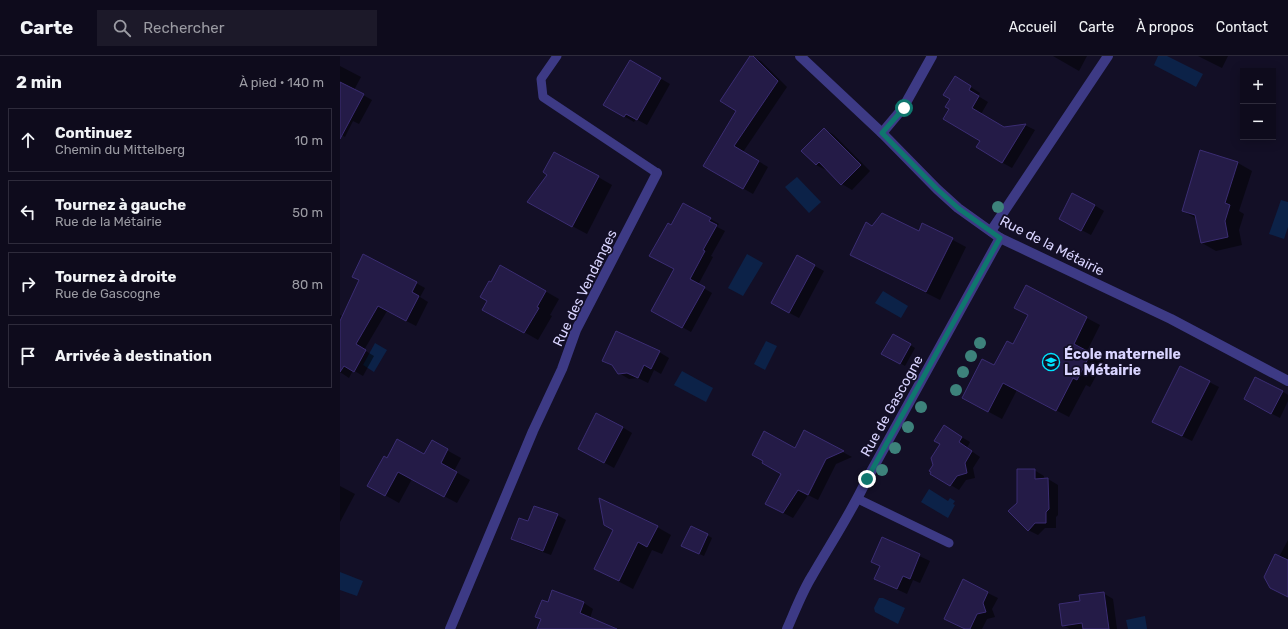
<!DOCTYPE html>
<html lang="fr">
<head>
<meta charset="utf-8">
<style>
  :root { --surface:#0e0b1c; --page:#1c1929; --text:#f1f3f6; --muted:#9b9ba3; --line:#2e2b3b }
  body { margin:0; font-family:Rubik,sans-serif; background:var(--page); color:var(--text) }
  .controls { position:absolute; right:12px; top:12px; display:grid; overflow:hidden; border-radius:0px; box-shadow:0 2px 10px #0003 }
  .controls button { width:36px; height:36px; display:grid; place-items:center; padding:0; border:0; border-bottom:1px solid var(--line); background:var(--surface); color:var(--text); font:20px sans-serif }
  .stop { position:absolute; width:12px; height:12px; margin:-9px; border:3px solid #0f766e; border-radius:50%; background:#fff }
  .stop.end { background:#0f766e; border-color:#fff; box-shadow:0 1px 4px #0008 }
  .list { margin:0; padding:0; list-style:none }
  h2 { display:flex; justify-content:space-between; align-items:center; height:52px; margin:0; padding:0 16px; font-size:17px }
  h2 small { font-size:13px; font-weight:400; color:var(--muted) }
  .list li { display:grid; grid-template-columns:26px 1fr auto; gap:12px; align-items:center; box-sizing:border-box; height:64px; margin:0 8px 8px; padding:0 8px; border:1px solid var(--line); border-radius:0px }
  .list b { display:block; font-size:15px; white-space:nowrap }
  .list p { margin:0; font-size:13px; white-space:nowrap; color:var(--muted) }
  .list em { font-size:13px; font-style:normal; color:var(--muted) }
  .icon { flex:none; width:22px; height:22px; fill:none; stroke:currentColor; stroke-width:2; stroke-linecap:round; stroke-linejoin:round }
  .map { position:relative; flex:none; width:948px; height:573px; overflow:hidden }
  header { display:flex; align-items:center; gap:24px; box-sizing:border-box; height:56px; padding:0 20px; background:var(--surface); border-bottom:1px solid var(--line) }
  header strong { font-size:19px }
  nav { display:flex; gap:22px; margin-inline-start:auto; font-size:14px }
  .search { width:280px; height:36px; background:var(--page); display:flex; align-items:center; gap:10px; box-sizing:border-box; padding:0 14px; border-radius:0px; color:var(--muted); font-size:15px }
  main { display:flex }
  aside { flex:1; background:var(--surface) }
  .map>svg:first-child { display:block }
  .water { fill:#0c2248 }
  .shadow { fill:#0007 }
  .building { fill:#241b47; stroke:#3b2d73 }
  .lines { fill:none; stroke-linecap:round; stroke-linejoin:round }
  .service { stroke:#3d3a85; stroke-width:9 }
  .minor { stroke:#3d3a85; stroke-width:10 }
  .tree { fill:#3d827b }
  .route { stroke:#0f766e; stroke-width:5 }
  .labels { text-anchor:middle; dominant-baseline:central; stroke-width:3.5; stroke-linejoin:round; paint-order:stroke }
  .street-label { font-size:14px; fill:#d9d4ff; stroke:#130f26 }
  .poi-label { font-size:14px; font-weight:bold; fill:#d9d4ff; stroke:#130f26; text-anchor:start }
</style>
</head>
<body>
<header>
<strong>Carte</strong>
<div class="search"><svg class="icon" aria-label="search" viewBox="0 0 24 24"><circle cx="10" cy="10" r="6"/><path d="M15 15l6 6"/></svg>Rechercher</div>
<nav><a>Accueil</a><a>Carte</a><a>À propos</a><a>Contact</a></nav>
</header>
<main>
<aside>
<h2>2 min<small>À pied · 140 m</small></h2>
<ul class="list">
<li><svg class="icon" aria-label="ahead" viewBox="0 0 24 24"><path d="M12 20V5M6 11l6-6 6 6"/></svg><div><b>Continuez</b><p>Chemin du Mittelberg</p></div><em>10 m</em></li>
<li><svg class="icon" aria-label="left" viewBox="0 0 24 24"><path d="M17 20v-9H6M10 6l-5 5 5 5"/></svg><div><b>Tournez à gauche</b><p>Rue de la Métairie</p></div><em>50 m</em></li>
<li><svg class="icon" aria-label="right" viewBox="0 0 24 24"><path d="M7 20v-9h11M14 6l5 5-5 5"/></svg><div><b>Tournez à droite</b><p>Rue de Gascogne</p></div><em>80 m</em></li>
<li><svg class="icon" aria-label="arrive" viewBox="0 0 24 24"><path d="M6 21V4h12l-3 4 3 4H6"/></svg><div><b>Arrivée à destination</b></div></li>
</ul>
</aside>
<div class="map">
<svg width="948" height="573" viewBox="0 0 948 573">
  <rect width="100%" height="100%" fill="#130f26"/>
  <g class="water">
    <path d="M818,0H827L863,18L856,31L814,9Z"/>
    <path d="M457,121L481,146L469,157L445,131Z"/>
    <path d="M941,144L948,146V171L944,183L929,178Z"/>
    <path d="M407,198L423,207L403,240L388,232Z"/>
    <path d="M543,235L568,250L561,262L535,247Z"/>
    <path d="M426,285L437,290L425,314L414,308Z"/>
    <path d="M35,287L47,294L34,316L23,309Z"/>
    <path d="M342,315L373,332L366,346L334,329Z"/>
    <path d="M589,433L608,445L610,442L615,445L613,448L615,449L608,462L581,446Z"/>
    <path d="M0,516L23,525L17,540L0,534Z"/>
    <path d="M539,542H543L565,552L558,568L535,556L534,552Z"/>
    <path d="M805,560L807,573H788L786,564Z"/>
  </g>
  <g class="shadow">
    <path d="M411,0L421,5L447,31L403,96L428,111L413,138L364,110L397,55Z"/>
    <path d="M713,0H747L739,15Z"/>
    <path d="M858,0H888L882,12Z"/>
    <path d="M290,5L330,28L307,69L296,63L294,66L265,49Z"/>
    <path d="M0,10L21,21L14,34L32,44L19,68L13,65L5,81L0,78Z"/>
    <path d="M615,21L640,37L638,40L648,46L641,58L664,72L685,69L695,74L672,112L663,107L682,75L641,84L610,52Z"/>
    <path d="M484,73L494,79L530,115L512,134L502,128L487,113L486,114L476,109L463,95Z"/>
    <path d="M861,95L898,107L912,115L899,155L904,158L899,174L902,189L876,195L862,187L857,163L843,155Z"/>
    <path d="M258,121L272,129L247,178L202,154Z"/>
    <path d="M344,148L379,168L377,171L385,175L371,200L373,201L358,229L372,237L351,276L321,259L335,213L331,170Z"/>
    <path d="M754,149L764,155L751,179L730,168Z"/>
    <path d="M583,168L626,191L600,244L525,206L532,171L579,176Z"/>
    <path d="M458,201L484,215L459,262L442,253Z"/>
    <path d="M161,210L219,243L210,259L212,260L198,284L144,253L149,245L151,228Z"/>
    <path d="M76,227L85,232L80,241L88,246L76,270L47,255L24,294L34,300L23,320L13,314L9,322L0,316V259L3,261Z"/>
    <path d="M686,230L760,269L747,295L764,305L750,331L746,329L729,361L677,334L662,363L636,349L655,310L673,290L689,259Z"/>
    <path d="M553,279L575,292L565,310L543,297Z"/>
    <path d="M319,296L329,302L321,318L314,314L308,327L298,322L289,323L279,317L273,310L263,304Z"/>
    <path d="M869,326L879,331L852,385L823,371Z"/>
    <path d="M942,335L948,339V345L940,362L913,348Z"/>
    <path d="M282,371L292,377L274,412L249,398Z"/>
    <path d="M465,376L512,401L496,408L478,444L468,439L453,462L436,453L455,393Z"/>
    <path d="M613,376L630,386L627,392L640,401L633,412L635,422L626,424L619,434L591,417Z"/>
    <path d="M92,386L121,402L114,415L130,424L117,447L72,423L59,447L29,430L48,403L85,399Z"/>
    <path d="M694,414L704,420V423H708L718,429V459L716,461V472H705L698,479L688,474L678,447Z"/>
    <path d="M0,430L15,438L0,466Z"/>
    <path d="M217,459L226,464L211,499L181,488L173,483Z"/>
    <path d="M317,471L331,479L322,498L312,494L293,533L255,513Z"/>
    <path d="M367,479L372,482L364,500L347,492Z"/>
    <path d="M543,483L590,505L580,527L573,524L567,538L535,523L541,511L533,506Z"/>
    <path d="M948,484V541L930,531L939,501Z"/>
    <path d="M623,525L658,542L652,553L655,561L647,563L642,573H625Z"/>
    <path d="M213,535L244,547L253,553L250,562L256,573H199L202,564L196,560L208,547Z"/>
    <path d="M763,537L773,543L777,573H730L723,569L741,546Z"/>
  </g>
  <g class="building">
    <path d="M410,0H413L438,25L394,90L419,105L403,133L363,110L396,55L380,45Z"/>
    <path d="M290,4L321,22L297,64L286,58L284,61L263,49Z"/>
    <path d="M615,20L631,30L629,34L639,40L632,52L664,71L686,68L662,107L636,91L640,85L603,63L609,53L605,51L610,43L603,39Z"/>
    <path d="M0,26L24,38L0,83Z"/>
    <path d="M484,72L521,109L501,129L479,106L476,109L461,95Z"/>
    <path d="M860,94L898,106L885,147L890,149L885,165L888,181L861,187L855,159L842,155Z"/>
    <path d="M214,96L259,120L232,171L187,146L207,119L203,116Z"/>
    <path d="M732,137L755,149L741,175L719,163Z"/>
    <path d="M343,147L371,162L369,165L377,169L363,194L365,195L350,223L365,231L342,272L311,255L334,213L309,200L328,167L331,169Z"/>
    <path d="M542,157L579,175L582,167L613,182L586,236L510,199L526,166L532,170Z"/>
    <path d="M23,198L77,226L72,236L79,240L66,265L38,250L16,288L26,294L14,316L4,310L0,316V265L19,224L12,221Z"/>
    <path d="M457,199L475,209L449,257L431,247Z"/>
    <path d="M160,209L206,235L197,251L199,252L184,277L142,254L147,245L140,241L149,225L151,226Z"/>
    <path d="M686,229L747,261L734,288L751,297L737,324L733,322L716,355L663,327L648,356L622,342L642,303L654,309L667,285L673,288L688,259L674,252Z"/>
    <path d="M276,275L320,295L311,313L304,309L298,322L287,317L278,318L272,309L262,305Z"/>
    <path d="M553,278L571,288L560,308L541,298Z"/>
    <path d="M840,310L870,325L842,380L812,366Z"/>
    <path d="M915,321L943,335L931,358L904,343Z"/>
    <path d="M256,357L283,371L264,407L238,393Z"/>
    <path d="M604,369L622,381L619,386L632,395L625,407L627,417L617,420L610,430L590,418L591,416L589,415L593,409L591,402L600,388L594,385Z"/>
    <path d="M464,374L504,395L486,403L468,439L458,434L443,457L425,448L441,418L422,407L423,405L412,399L424,375L455,392Z"/>
    <path d="M57,383L84,398L92,384L108,393L101,407L117,416L104,441L58,416L45,440L27,430L44,400L47,402Z"/>
    <path d="M677,413H695V423L708,422L709,453L706,456V467H695L688,475L668,455L677,447Z"/>
    <path d="M259,442L318,470L307,491L298,486L279,525L254,513L273,474L264,469Z"/>
    <path d="M194,450L218,458L203,495L171,483L179,462L188,465Z"/>
    <path d="M351,470L368,478L359,498L341,490Z"/>
    <path d="M542,481L580,498L570,523L563,520L557,533L534,523L540,510L531,506Z"/>
    <path d="M935,498L948,504V541L930,532L924,521Z"/>
    <path d="M623,523L648,536L643,547L646,556L637,558L630,573H625L604,563Z"/>
    <path d="M212,534L244,546L240,557L277,573H197L201,563L195,561L202,544L208,546Z"/>
    <path d="M764,536L769,573H743L742,567L722,570L719,548L740,545L739,539Z"/>
  </g>
  <g class="lines">
    <g class="service">
      <path d="M217,0L201,23L203,41L317,117"/>
      <path d="M518,443L609,487"/>
    </g>
    <g class="minor">
      <path d="M460,0L542,77L597,133L618,152L660,182L831,263L948,325"/>
      <path d="M542,77L563,52L592,0"/>
      <path d="M651,175L768,0"/>
      <path d="M110,573L193,375L222,313L236,274L317,117"/>
      <path d="M447,573C455,555 462,536 472,520C491,487 511,457 527,423L660,182"/>
    </g>
  </g>
  <g class="tree">
    <circle cx="658" cy="151" r="6"/>
    <circle cx="640" cy="287" r="6"/>
    <circle cx="631" cy="300" r="6"/>
    <circle cx="623" cy="316" r="6"/>
    <circle cx="616" cy="334" r="6"/>
    <circle cx="581" cy="351" r="6"/>
    <circle cx="568" cy="371" r="6"/>
    <circle cx="555" cy="392" r="6"/>
    <circle cx="542" cy="414" r="6"/>
  </g>
  <g class="lines">
    <path class="route" d="M527,423L660,182L618,152L597,133L542,77L564,52"/>
  </g>
  <defs>
    <g id="school-ring" transform="scale(0.9)"><circle r="9.5" fill="#130f26" stroke="#00e5ff" stroke-width="1.5"/><path d="M0-5L7-2L0 1L-7-2ZM-4 1L0 2.5L4 1V4Q0 6-4 4Z" fill="#00e5ff"/></g>
  </defs>
  <g fill-rule="evenodd">
    <use href="#school-ring" x="711" y="306"/>
  </g>
  <g class="labels">
    <g class="street-label">
      <text transform="translate(712 190) rotate(27)">Rue de la Métairie</text>
      <text transform="translate(245 232) rotate(-64)">Rue des Vendanges</text>
      <text transform="translate(552 350) rotate(-61)">Rue de Gascogne</text>
    </g>
    <g class="poi-label">
      <text x="724" y="298">École maternelle<tspan x="724" dy="16">La Métairie</tspan></text>
    </g>
  </g>
</svg>
<div class="controls">
<button>+</button>
<button>−</button>
</div>
<div class="stop" style="left:564px;top:52px"></div>
<div class="stop end" style="left:527px;top:423px"></div>
</div>
</main>
</body>
</html>
